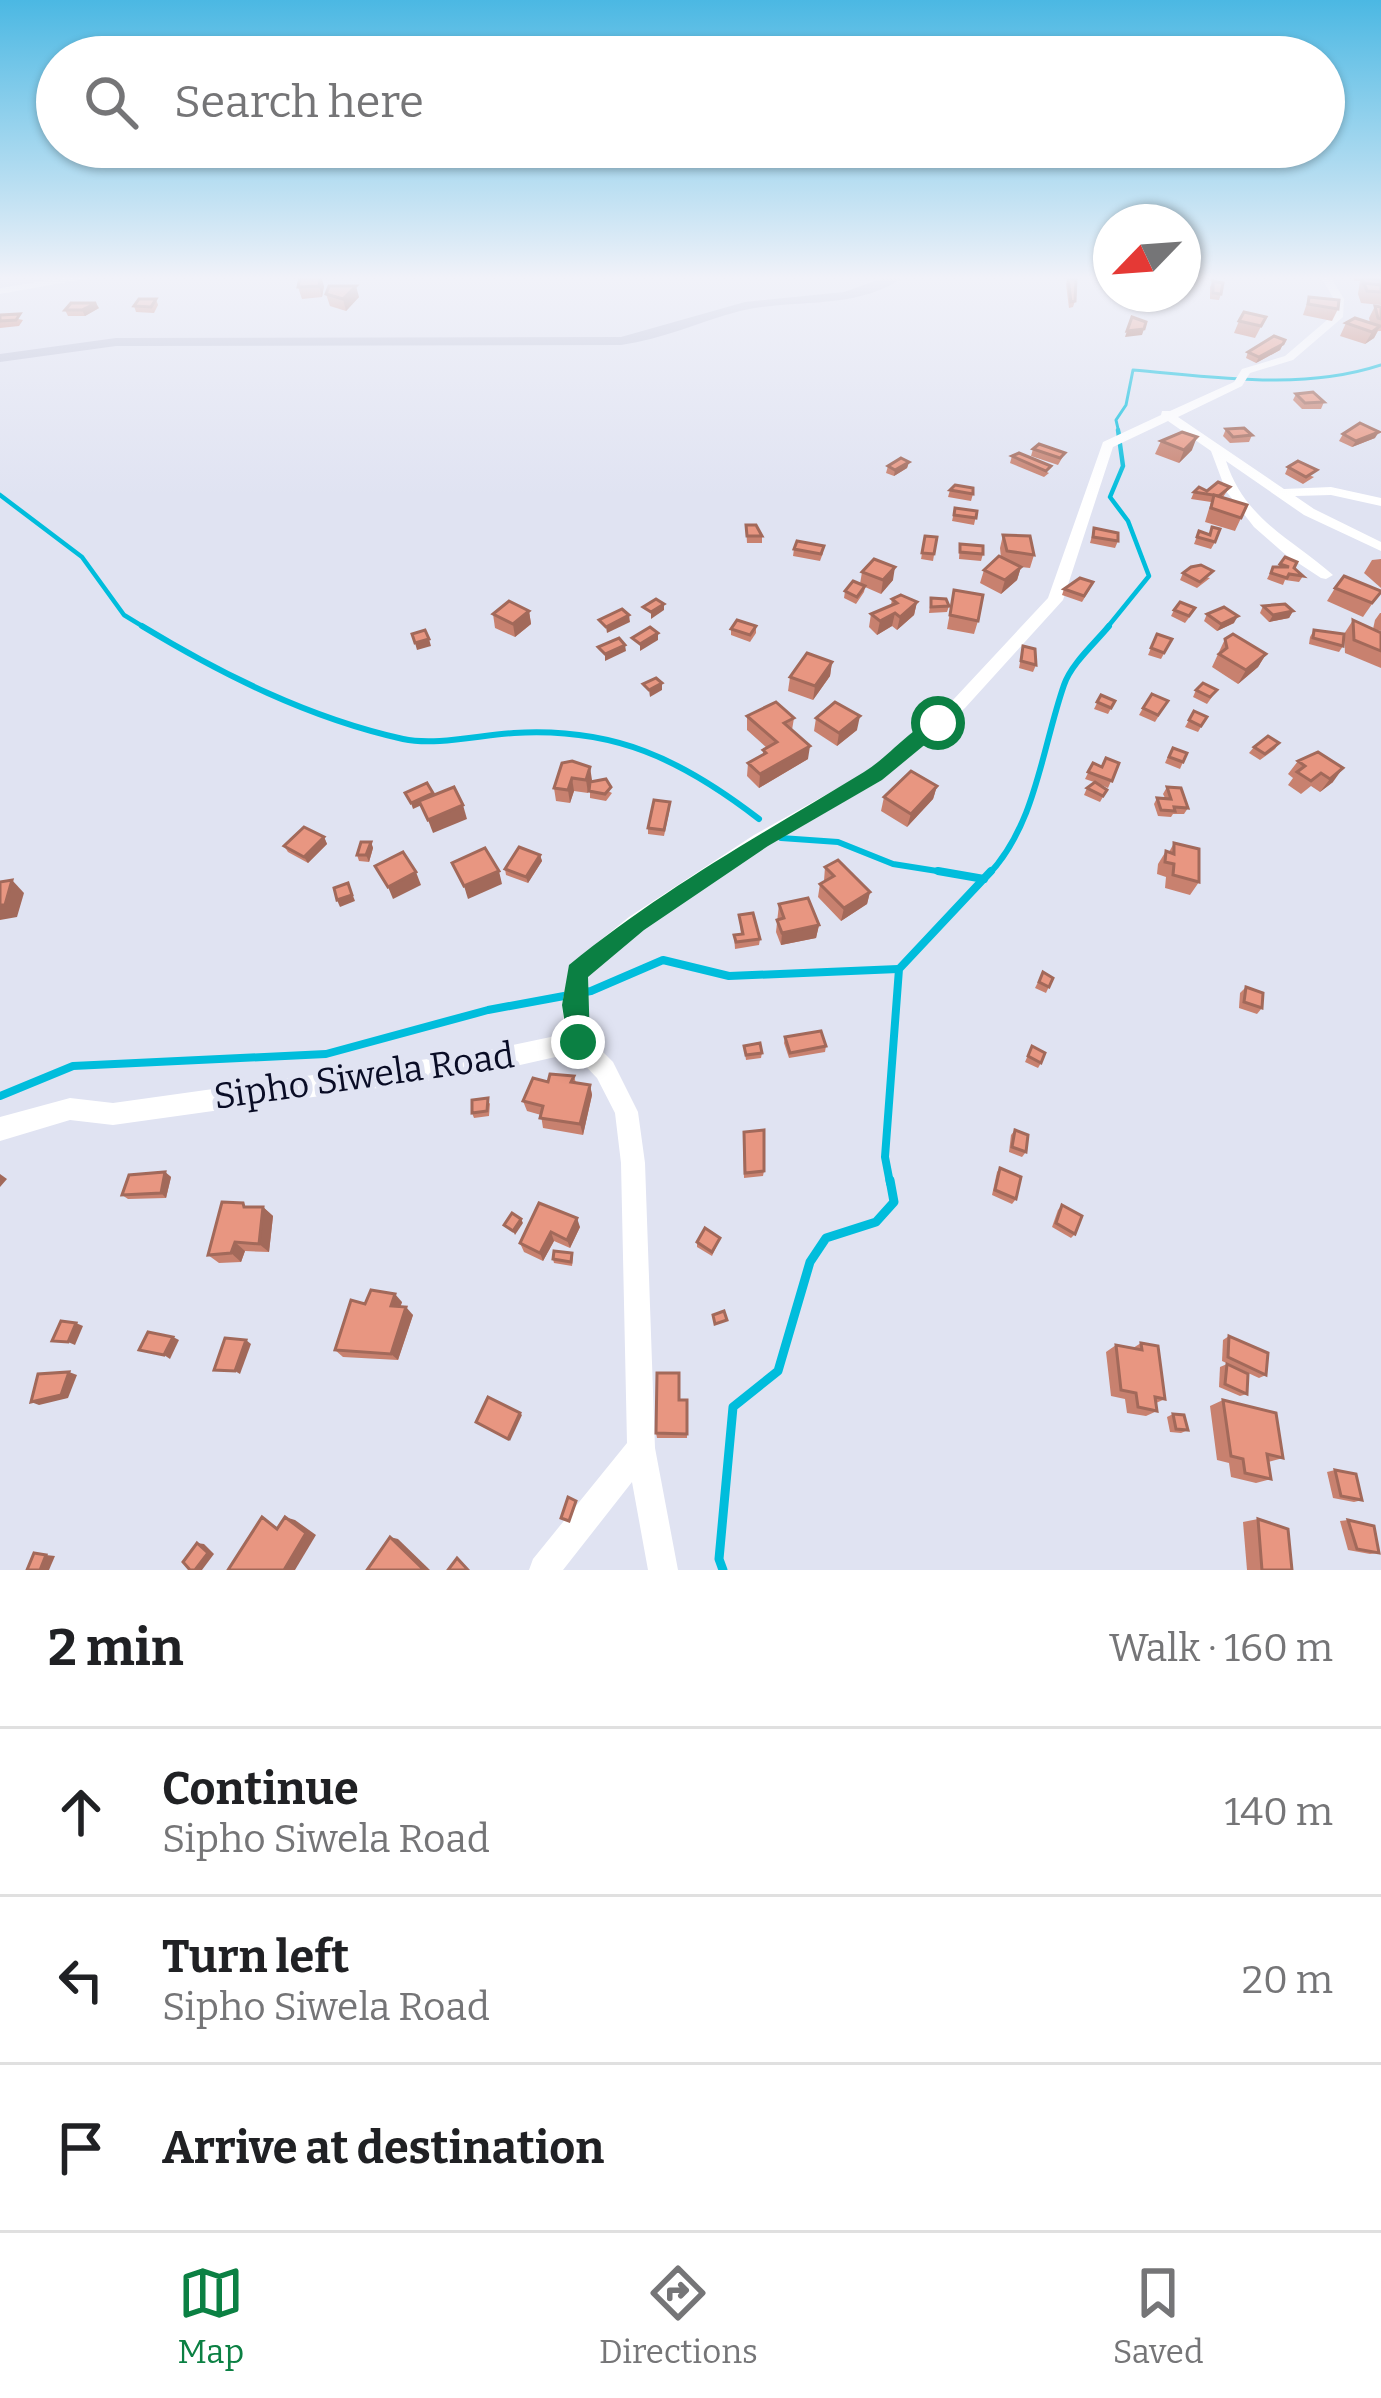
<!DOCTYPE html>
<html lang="en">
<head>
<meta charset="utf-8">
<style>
  :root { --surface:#fff; --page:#f6f6f6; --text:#202124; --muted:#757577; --line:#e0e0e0; --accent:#0b8043 }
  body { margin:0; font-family:Bitter,serif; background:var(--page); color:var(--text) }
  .compass { position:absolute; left:1093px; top:204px; width:108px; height:108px; border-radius:50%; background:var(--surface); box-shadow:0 3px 9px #0004; rotate:245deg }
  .stop { position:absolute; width:36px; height:36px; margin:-27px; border:9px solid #0b8043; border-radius:50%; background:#fff }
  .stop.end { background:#0b8043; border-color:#fff; box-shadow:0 3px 12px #0008 }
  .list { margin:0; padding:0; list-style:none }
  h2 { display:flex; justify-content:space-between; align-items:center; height:156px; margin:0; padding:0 48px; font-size:51px }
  h2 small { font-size:39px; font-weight:400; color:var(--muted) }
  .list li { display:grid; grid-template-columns:78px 1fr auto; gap:36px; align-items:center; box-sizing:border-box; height:168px; padding:0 48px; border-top:3px solid var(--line) }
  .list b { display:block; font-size:45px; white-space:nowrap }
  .list p { margin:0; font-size:39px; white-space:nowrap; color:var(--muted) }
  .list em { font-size:39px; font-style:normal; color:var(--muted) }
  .icon { flex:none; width:66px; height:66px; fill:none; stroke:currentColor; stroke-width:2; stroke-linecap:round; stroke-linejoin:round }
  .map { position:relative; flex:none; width:1381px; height:1570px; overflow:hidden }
  .search { position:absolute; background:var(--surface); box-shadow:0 3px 9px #0004; left:36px; right:36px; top:36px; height:132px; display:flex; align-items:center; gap:30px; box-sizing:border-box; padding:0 42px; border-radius:66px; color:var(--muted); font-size:45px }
  .sheet { height:660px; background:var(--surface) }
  nav { display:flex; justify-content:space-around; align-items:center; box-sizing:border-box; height:168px; border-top:3px solid var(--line); background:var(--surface); font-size:33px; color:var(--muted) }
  nav a { display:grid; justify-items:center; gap:6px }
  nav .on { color:var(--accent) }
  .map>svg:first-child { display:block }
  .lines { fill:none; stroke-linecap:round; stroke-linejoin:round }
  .stream-far4 { stroke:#00bddc; stroke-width:3 }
  .stream-far3 { stroke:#00bddc; stroke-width:4.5 }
  .stream-far2 { stroke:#00bddc; stroke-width:6 }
  .stream-far1 { stroke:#00bddc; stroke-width:8 }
  .stream { stroke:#00bddc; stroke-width:9 }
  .street { fill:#fff; fill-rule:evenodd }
  .secondary { fill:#c0c4d8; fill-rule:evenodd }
  .wall { fill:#c8816f }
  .shaded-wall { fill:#a2695a }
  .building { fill:#e89681; stroke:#a2695a; stroke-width:3 }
  .route { fill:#0b8043 }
  .labels { text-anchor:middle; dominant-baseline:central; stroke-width:10; stroke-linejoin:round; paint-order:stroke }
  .street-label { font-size:36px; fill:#090c25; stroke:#e0e3f2 }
</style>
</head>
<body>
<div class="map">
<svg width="1381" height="1570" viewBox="0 0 1381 1570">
  <rect width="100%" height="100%" fill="#e0e3f2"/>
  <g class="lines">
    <path class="stream-far4" d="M1119,433L1116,420L1126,405L1133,370C1215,377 1302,391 1381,365"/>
    <g class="stream-far3">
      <path d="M0,495L82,557L124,615L147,629"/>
      <path d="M1106,629L1149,576L1128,521L1110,497L1123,466L1118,430"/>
    </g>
    <g class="stream-far2">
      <path d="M142,626C223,675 309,718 403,739C436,746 480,735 514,733C614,727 681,759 759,819"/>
      <path d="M781,838L838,842L893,864L956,874"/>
      <path d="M989,874C1036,824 1042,748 1064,685C1071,664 1095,643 1109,626"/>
    </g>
    <g class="stream-far1">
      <path d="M938,871L984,879"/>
      <path d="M0,1096L73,1066L326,1054L488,1010L591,991L663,960L729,976L898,969"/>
      <path d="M890,1183L885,1157L899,969L991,871"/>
    </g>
    <path class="stream" d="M723,1570L719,1559L733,1407L778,1371L810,1262L826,1238L876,1222L894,1202L890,1180"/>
    <g class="street">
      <path d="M75,276H101L0,294V288Z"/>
      <path d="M1320,276H1330L1344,299L1343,317L1293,360L1250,373L1242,386L1178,417L1284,489L1331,487L1381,498V506L1331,495L1295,496L1314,509L1381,542V551L1304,515L1226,461C1245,520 1291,538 1333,575L1326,579L1321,578L1286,555L1254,527L1226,491L1211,451L1168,421L1113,447L1063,600L965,708L882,780L768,845L643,929L587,976L584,1005L588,1037L613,1062L638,1112L645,1163L655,1448L678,1570H648L632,1482L563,1570H529L533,1559L627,1443L621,1163L615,1113L597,1078L573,1053L485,1073L113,1125L70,1120L0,1141V1117L70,1098L113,1103L485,1051L565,1034L562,1005L570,965L629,917L754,835L870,770L953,700L1048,598L1103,442L1161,415L1162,411H1170L1234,382L1242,369L1285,356L1334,314V299Z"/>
    </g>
    <path class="secondary" d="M889,276H905C858,311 794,298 740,311C699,322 663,339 621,345L116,346L0,362V354L116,338L621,337L745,302L844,292Z"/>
  </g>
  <g class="wall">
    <path d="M1353,276H1381V305L1361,303L1358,294L1360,281H1354Z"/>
    <path d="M1068,278L1075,301L1073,307L1069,308L1066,284Z"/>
    <path d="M1213,281L1221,294L1219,300L1210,299V287Z"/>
    <path d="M324,286L322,297L302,299L298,287Z"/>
    <path d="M326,294L359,297L346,311L330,306Z"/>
    <path d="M1309,297L1338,309L1332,321L1303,315Z"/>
    <path d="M156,299L158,305L154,313L136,312L134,306Z"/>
    <path d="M1375,306L1381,307V331H1378L1374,338L1365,344L1340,336L1346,323H1370L1369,318Z"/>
    <path d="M99,308L85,316H68L65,310Z"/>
    <path d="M0,315L23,320L19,326L0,328Z"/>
    <path d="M1266,317L1255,338L1234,333L1239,321Z"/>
    <path d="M1285,340L1280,350L1256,363L1246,358L1248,352Z"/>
    <path d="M1296,394L1324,402L1321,409H1302L1293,400Z"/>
    <path d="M1226,429L1252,435L1249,442L1230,443L1223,436Z"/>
    <path d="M1343,434L1375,438L1352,447L1339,441Z"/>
    <path d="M1161,441L1192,450L1179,463L1155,454Z"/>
    <path d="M1033,449L1065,453L1058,465L1031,456Z"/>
    <path d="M1012,456L1049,473L1044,477L1010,463Z"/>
    <path d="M909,462L907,468L894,476L886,473L888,466Z"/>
    <path d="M1288,467L1314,477L1303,484L1285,474Z"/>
    <path d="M1230,487L1223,497L1247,505L1235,531L1205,522L1211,502L1191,499L1194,492Z"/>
    <path d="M950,490L973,494L971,501L948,497Z"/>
    <path d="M955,508L977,511L974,525L952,521Z"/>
    <path d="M746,525L762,536V543H747Z"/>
    <path d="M1212,527L1215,542L1211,549L1194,544L1199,531L1209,534Z"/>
    <path d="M1094,528L1118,541L1115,548L1090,543Z"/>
    <path d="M1003,535L1034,555L1030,568L1021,567L1017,580L1001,594L980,583L984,570L1001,558L1000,548Z"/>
    <path d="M925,536L937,537L933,561L921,559Z"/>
    <path d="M960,544L983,554L981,561L959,559Z"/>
    <path d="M794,549L823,553L820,561L793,556Z"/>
    <path d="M1285,557L1303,576L1299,582L1285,580L1283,585L1267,579L1273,567H1278Z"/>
    <path d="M1381,559V588L1364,573L1372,560Z"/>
    <path d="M862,572L893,580L881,594L865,587L864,592L856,604L844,598L845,591L860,584Z"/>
    <path d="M1183,573L1210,578L1197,588L1180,580Z"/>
    <path d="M1335,588L1381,591L1363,617L1327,601Z"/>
    <path d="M1064,589H1090L1082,602L1062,595Z"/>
    <path d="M954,590L978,621L974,634L947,629Z"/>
    <path d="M931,598L949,606L947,612L929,613Z"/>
    <path d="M892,599L917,602L914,615L897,630L892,626L877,635L869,627L871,614L891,605Z"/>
    <path d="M1263,606L1293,611L1289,618L1269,622L1260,613Z"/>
    <path d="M1174,610L1191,615L1185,623L1171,616Z"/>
    <path d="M529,611L531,624L515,637L495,628L493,614Z"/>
    <path d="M1380,613H1381V631L1373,629L1375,620Z"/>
    <path d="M1207,614L1234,623L1217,631L1204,621Z"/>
    <path d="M1353,620L1381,633V668L1345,653L1344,634Z"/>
    <path d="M756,626V633L750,642L731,635V629Z"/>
    <path d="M1314,630L1343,646L1339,652L1309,644L1310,637Z"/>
    <path d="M1157,634L1172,639L1161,659L1148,655Z"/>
    <path d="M1225,639L1266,654L1258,667L1238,684L1212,667Z"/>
    <path d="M1023,646L1036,665L1033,672L1019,668Z"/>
    <path d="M832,662L830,676L813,700L788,691L790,677Z"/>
    <path d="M1196,690H1217L1207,704L1193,697Z"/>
    <path d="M1101,695L1115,701L1108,714L1094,709Z"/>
    <path d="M1168,701L1155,722L1139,715L1143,708Z"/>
    <path d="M1194,711L1207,717L1198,732L1185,727Z"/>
    <path d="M747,716L794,718L792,730L808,759L759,788L747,776L748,763L763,755V750L767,748L747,730Z"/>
    <path d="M816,718L857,730L837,746L814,731Z"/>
    <path d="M1279,743L1275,749L1260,760L1249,753L1254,747Z"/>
    <path d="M1318,752L1333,782L1320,792L1311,786L1301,794L1288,785L1293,778L1288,774L1298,761Z"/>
    <path d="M1169,754L1183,762L1180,769L1165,763Z"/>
    <path d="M1093,763L1102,767L1119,763L1108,788L1097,783L1107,790L1100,802L1084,795L1087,788L1094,782L1085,779Z"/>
    <path d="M590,767L591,782L612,793L606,801L590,798V787L588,793L574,791L570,803L556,801L554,788Z"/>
    <path d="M937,786L933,799L907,827L881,811L884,797Z"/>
    <path d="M1167,787L1188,808L1184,814H1173L1171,817L1158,816L1154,804L1157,798H1165L1163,794Z"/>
    <path d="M670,808L664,836L648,834V828Z"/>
    <path d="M324,837L327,844L308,863L288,852L284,846Z"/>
    <path d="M371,842L373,848L369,862L359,861L357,855Z"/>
    <path d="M1174,843L1199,882L1190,895L1165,888L1166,877L1157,874L1158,864L1166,851L1169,852Z"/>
    <path d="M540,855L542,861L528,883L506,875L505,869Z"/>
    <path d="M825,867L870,892L867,904L841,921L818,897L820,884L824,881Z"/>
    <path d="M779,904L819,925L816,938L781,945L776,932Z"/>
    <path d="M739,915L760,939L759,945L735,949L734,935L741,934Z"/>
    <path d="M1043,972L1053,978L1046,993L1035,988Z"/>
    <path d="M1246,987L1262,1008L1257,1014L1239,1008L1240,993Z"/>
    <path d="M785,1037L826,1046L825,1052L789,1058L784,1043Z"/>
    <path d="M744,1046L762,1053L761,1058L746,1060Z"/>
    <path d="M1032,1046L1041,1063L1038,1068L1025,1062Z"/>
    <path d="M574,1076L576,1083L590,1085L592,1095L583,1135L543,1128L541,1115L527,1111L523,1101L548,1082Z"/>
    <path d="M490,1103L489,1116L474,1118L472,1113Z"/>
    <path d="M1015,1130L1026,1152L1022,1157L1009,1152L1011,1135Z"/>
    <path d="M743,1137L764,1171L763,1176L744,1178Z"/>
    <path d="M1000,1168L1016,1199L1012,1204L992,1195L997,1172Z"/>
    <path d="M165,1172L171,1177L166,1198L128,1199L122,1195Z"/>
    <path d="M539,1203L580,1227L570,1248L554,1241L543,1261L524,1252L520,1243Z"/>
    <path d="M1062,1205L1075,1234L1071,1238L1052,1227L1058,1210Z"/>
    <path d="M248,1207H263L273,1216L269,1252L245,1251L241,1262L219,1263L208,1255Z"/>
    <path d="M720,1238L712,1256L697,1247V1242Z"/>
    <path d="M573,1257L572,1266L554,1263L553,1259Z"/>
    <path d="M402,1302L400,1307L413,1315L398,1360L343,1357L335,1350L365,1304Z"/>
    <path d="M1229,1336L1266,1375L1259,1378L1222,1361L1223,1340Z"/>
    <path d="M1141,1343L1165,1399L1156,1403L1157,1411L1146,1416L1127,1413L1125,1399L1111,1396L1106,1352L1116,1345L1133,1348Z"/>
    <path d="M1227,1364L1247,1394L1240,1396L1219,1387L1220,1367Z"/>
    <path d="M680,1400H687V1438H657L656,1433Z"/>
    <path d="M1223,1400L1283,1458L1268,1462L1271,1479L1256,1483L1231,1477L1229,1463L1217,1460L1210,1406Z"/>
    <path d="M1173,1414L1188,1430L1181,1433L1170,1432L1167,1417Z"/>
    <path d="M1335,1470L1362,1500L1354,1502L1333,1498L1327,1472Z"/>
    <path d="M1258,1519L1292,1570H1247L1243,1522Z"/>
    <path d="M1348,1520L1379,1553L1370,1554L1348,1550L1340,1521Z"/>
  </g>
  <g class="shaded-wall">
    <path d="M321,276L324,286L322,297L319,286Z"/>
    <path d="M356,286L359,297L346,311L343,299Z"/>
    <path d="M96,303L99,308L85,316L82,310Z"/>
    <path d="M1380,326L1374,338L1365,344L1372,332Z"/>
    <path d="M1144,329L1142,335L1125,337L1127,331Z"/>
    <path d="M1283,344L1280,350L1256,363L1259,357Z"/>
    <path d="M1379,432L1375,438L1352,447L1356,441Z"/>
    <path d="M1197,437L1192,450L1179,463L1184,450Z"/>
    <path d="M909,462L907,468L894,476L895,470Z"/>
    <path d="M895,567L893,580L881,594L883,580Z"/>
    <path d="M1021,567L1017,580L1001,594L1005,580Z"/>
    <path d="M917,602L914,615L897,630L900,617Z"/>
    <path d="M664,604V610L651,619V612Z"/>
    <path d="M529,611L531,624L515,637L513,624Z"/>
    <path d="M1293,611L1289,618L1269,622L1273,615Z"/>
    <path d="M895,613L892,626L877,635L880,621Z"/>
    <path d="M629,615L630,622L607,633L606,627Z"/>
    <path d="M1238,616L1234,623L1217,631L1221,624Z"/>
    <path d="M658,633V640L640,651V644Z"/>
    <path d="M429,639L431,646L417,650L415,643Z"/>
    <path d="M625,645L626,651L605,661V654Z"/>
    <path d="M1266,654L1258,667L1238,684L1246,670Z"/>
    <path d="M832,662L830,676L813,700L815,686Z"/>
    <path d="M662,683V690L650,697L649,690Z"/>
    <path d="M860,716L857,730L837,746L839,733Z"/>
    <path d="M810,746L808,759L759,788L760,774Z"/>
    <path d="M590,767L592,780L588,793L586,780Z"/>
    <path d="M1343,768L1333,782L1320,792L1330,779Z"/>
    <path d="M572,778L574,791L570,803L568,790Z"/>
    <path d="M937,786L933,799L907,827L911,814Z"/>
    <path d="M433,793L435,799L413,809L411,803Z"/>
    <path d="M463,805L467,819L433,833L428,820Z"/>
    <path d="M324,837L327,844L308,863L304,857Z"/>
    <path d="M371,842L373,848L369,862L366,855Z"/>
    <path d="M540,855L542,861L528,883L526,877Z"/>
    <path d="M499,871L502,884L468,899L464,886Z"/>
    <path d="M416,872L421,885L393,899L388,887Z"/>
    <path d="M12,880L24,893L17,917L0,920V905Z"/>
    <path d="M348,883L355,901L340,907L337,900Z"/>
    <path d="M870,892L867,904L841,921L844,908Z"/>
    <path d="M819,925L816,938L781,945L782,933Z"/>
    <path d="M590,1085L592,1095L583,1135L580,1124Z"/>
    <path d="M165,1172L171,1177L166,1198L161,1193Z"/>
    <path d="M0,1174L7,1179L0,1187Z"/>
    <path d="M263,1207L273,1216L269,1252L259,1244Z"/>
    <path d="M577,1218L580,1227L570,1248L567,1240Z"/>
    <path d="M521,1219L523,1223L515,1235L513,1231Z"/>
    <path d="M551,1232L554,1241L543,1261L540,1253Z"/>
    <path d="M235,1242L245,1251L241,1262L231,1253Z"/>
    <path d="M395,1294L402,1302L398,1314L391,1306Z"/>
    <path d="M406,1307L413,1315L398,1360L391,1354Z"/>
    <path d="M76,1323L83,1326L75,1345L68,1342Z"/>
    <path d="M173,1337L179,1340L170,1359L164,1355Z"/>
    <path d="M246,1340L251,1344L240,1374L235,1371Z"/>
    <path d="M69,1372L77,1375L68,1398L39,1405L31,1402Z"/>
    <path d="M520,1413L522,1415L510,1441L508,1439Z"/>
    <path d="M285,1517L295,1520L316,1535L295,1570H284Z"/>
    <path d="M390,1537L398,1539L430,1570H424Z"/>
    <path d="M197,1543L204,1544L214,1554L202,1570H195Z"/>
    <path d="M46,1555L55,1556L49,1570H40Z"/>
  </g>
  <g class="building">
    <path d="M321,276L319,286L298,287L300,277Z"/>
    <path d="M1362,277L1381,280V285L1363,284Z"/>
    <path d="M1068,278L1076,279L1075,301L1071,302Z"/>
    <path d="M1213,281L1223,283L1221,294L1213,293Z"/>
    <path d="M1364,283L1381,285V292L1367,291Z"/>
    <path d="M329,286H356L343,299L326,294Z"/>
    <path d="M1309,297L1339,300L1338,309L1308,304Z"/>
    <path d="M139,299H156L151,307L134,306Z"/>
    <path d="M71,303H96L82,310H65Z"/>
    <path d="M1375,306L1381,307V319L1378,318Z"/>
    <path d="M1244,312L1266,317L1261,326L1239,321Z"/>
    <path d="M20,314L16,320L0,321V315Z"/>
    <path d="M1132,317L1146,322L1144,329L1127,331Z"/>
    <path d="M1355,318L1380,326L1372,332L1346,323Z"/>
    <path d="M1274,336L1285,340L1283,344L1259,357L1248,352Z"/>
    <path d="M1313,392L1324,402L1305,403L1296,394Z"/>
    <path d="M1360,423L1379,432L1356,441L1343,434Z"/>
    <path d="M1244,428L1252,435L1233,437L1226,429Z"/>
    <path d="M1182,432L1197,437L1184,450L1161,441Z"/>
    <path d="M1039,444L1065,453L1060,458L1033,449Z"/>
    <path d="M1019,453L1051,466L1046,471L1012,456Z"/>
    <path d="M901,458L909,462L895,470L888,466Z"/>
    <path d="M1298,461L1317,470L1306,477L1288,467Z"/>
    <path d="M1218,482L1230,487L1219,496L1194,492L1199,487L1207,491Z"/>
    <path d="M955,485L973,488V494L950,490Z"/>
    <path d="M1214,495L1247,505L1241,518L1211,508Z"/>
    <path d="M955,508L977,511L976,518L954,515Z"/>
    <path d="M746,525H756L762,536H747Z"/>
    <path d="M1212,527L1220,529L1215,542L1197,537L1199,531L1210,535Z"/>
    <path d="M1094,528L1118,533V541L1093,537Z"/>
    <path d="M1003,535L1030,536L1034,555L1007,551Z"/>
    <path d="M925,536L937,537L934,554L922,553Z"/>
    <path d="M797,541L824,546L821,554L794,549Z"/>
    <path d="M960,544L983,546V554L960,552Z"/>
    <path d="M999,556L1021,567L1005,580L984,570Z"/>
    <path d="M1285,557L1297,562L1294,568L1303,576L1289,574L1287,578L1271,573L1273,567H1289L1280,564Z"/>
    <path d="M874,559L895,567L883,580L862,572Z"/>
    <path d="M1201,565L1213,571L1200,582L1183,573L1191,567Z"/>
    <path d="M1344,576L1381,591V592L1372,603L1335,588Z"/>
    <path d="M1080,578L1093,582L1084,596L1064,589Z"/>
    <path d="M853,581L865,586L857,597L845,591Z"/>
    <path d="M954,590L983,595L978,621L950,615Z"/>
    <path d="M901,595L917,602L900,617L895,613L880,621L871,614L897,603L892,599Z"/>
    <path d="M931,598L946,599L949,606L931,607Z"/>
    <path d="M656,599L664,604L651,612L643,607Z"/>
    <path d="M509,601L529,611L513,624L493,614Z"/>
    <path d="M1180,602L1195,608L1189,616L1174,610Z"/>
    <path d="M1285,604L1293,611L1273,615L1263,606Z"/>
    <path d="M1224,607L1238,616L1221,624L1207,614Z"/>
    <path d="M622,609L629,615L606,627L599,620Z"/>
    <path d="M737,620L756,626L750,635L731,629Z"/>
    <path d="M1353,620L1381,633V651L1354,640Z"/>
    <path d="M650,627L658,633L640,644L632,638Z"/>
    <path d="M425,630L429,639L415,643L412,634Z"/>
    <path d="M1314,630L1344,634L1343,646L1313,638Z"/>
    <path d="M1157,634L1172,639L1164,653L1151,648Z"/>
    <path d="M1233,634L1266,654L1246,670L1219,654L1227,648L1225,639Z"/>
    <path d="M619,638L625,645L605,654L598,647Z"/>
    <path d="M1023,646L1035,649L1036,665L1021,661Z"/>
    <path d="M807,653L832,662L815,686L790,677Z"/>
    <path d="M656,678L662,683L649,690L643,684Z"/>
    <path d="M1203,683L1217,690L1210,697L1196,690Z"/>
    <path d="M1152,694L1168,701L1158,715L1143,708Z"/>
    <path d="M1101,695L1115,701L1111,708L1097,702Z"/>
    <path d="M776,702L794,718L784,723L810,746L760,774L748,763L766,753L763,750L777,742L747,716Z"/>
    <path d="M835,702L860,716L839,733L816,718Z"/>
    <path d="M1194,711L1207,717L1201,726L1189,720Z"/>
    <path d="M1268,736L1279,743L1265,754L1254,747Z"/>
    <path d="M1173,748L1187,753L1183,762L1169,757Z"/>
    <path d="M1318,752L1343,768L1330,779L1321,773L1311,781L1297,772L1305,766L1298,761Z"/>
    <path d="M1106,758L1119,763L1112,781L1088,772L1093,763L1102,767Z"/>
    <path d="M572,761L590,767L586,780L572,778L568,790L554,788L562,763Z"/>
    <path d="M911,771L937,786L911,814L884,797Z"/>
    <path d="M606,779L611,787L605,794L589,791L590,782Z"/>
    <path d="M1095,782L1107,790L1103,796L1087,788Z"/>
    <path d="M427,783L433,793L411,803L405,793Z"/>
    <path d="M454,787L463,805L428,820L419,801Z"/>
    <path d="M1167,787L1181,788L1188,808L1174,807L1175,811L1161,810L1157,798L1171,799Z"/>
    <path d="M654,800L670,802L664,830L648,828Z"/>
    <path d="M304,827L324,837L304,857L284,846Z"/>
    <path d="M361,842H371L366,855H357Z"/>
    <path d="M1174,843L1199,849V882L1173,875L1174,864L1165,862L1166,851L1174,854Z"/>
    <path d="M519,847L540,855L526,877L505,869Z"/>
    <path d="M485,848L499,871L464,886L452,863Z"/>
    <path d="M403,852L416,872L388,887L375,866Z"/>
    <path d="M838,860L870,892L844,908L820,884L834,876L825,867Z"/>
    <path d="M12,880L5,905H0V882Z"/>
    <path d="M348,883L352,895L337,900L334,888Z"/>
    <path d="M808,898L819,925L782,933L777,920L784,918L779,904Z"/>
    <path d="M753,913L760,939L736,942L734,935L743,934L739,915Z"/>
    <path d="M1043,972L1053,978L1049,987L1039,982Z"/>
    <path d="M1246,987L1263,993L1262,1008L1244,1002Z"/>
    <path d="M821,1031L826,1046L790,1053L785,1037Z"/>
    <path d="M760,1043L762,1053L746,1055L744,1046Z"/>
    <path d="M1032,1046L1045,1053L1041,1063L1028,1056Z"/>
    <path d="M550,1074L574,1076L571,1082L590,1085L580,1124L540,1118L543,1106L523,1101L533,1078L548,1082Z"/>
    <path d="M488,1098L487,1111L472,1113V1100Z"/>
    <path d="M764,1130V1171L745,1173L744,1132Z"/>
    <path d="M1015,1130L1028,1135L1026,1152L1012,1147Z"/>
    <path d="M1000,1168L1021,1177L1016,1199L995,1190Z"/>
    <path d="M165,1172L161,1193L122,1195L129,1175Z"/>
    <path d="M222,1202L243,1203L244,1207H263L259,1244L235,1242L231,1253L208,1255Z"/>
    <path d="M539,1203L577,1218L567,1240L551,1232L540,1253L520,1243Z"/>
    <path d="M1062,1205L1082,1216L1075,1234L1056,1223Z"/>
    <path d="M512,1213L521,1219L513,1231L504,1225Z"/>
    <path d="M705,1228L720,1238L712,1252L697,1242Z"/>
    <path d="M554,1251L572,1253L571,1262L553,1259Z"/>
    <path d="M371,1290L395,1294L391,1306L406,1307L391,1354L335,1350L351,1300L365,1304Z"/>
    <path d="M724,1311L727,1320L715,1324L713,1315Z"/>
    <path d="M61,1321L76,1323L68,1342L52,1341Z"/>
    <path d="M148,1332L173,1337L164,1355L139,1350Z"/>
    <path d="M1229,1336L1268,1353L1266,1375L1228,1357Z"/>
    <path d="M225,1338L246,1340L235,1371L214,1370Z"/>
    <path d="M1141,1343L1158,1346L1165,1399L1155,1397L1157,1411L1138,1407L1136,1393L1121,1390L1116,1345L1142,1350Z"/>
    <path d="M1227,1364L1248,1374L1247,1394L1225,1384Z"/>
    <path d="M69,1372L61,1395L31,1402L38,1374Z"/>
    <path d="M657,1373H679V1400H687V1434L656,1433Z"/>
    <path d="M488,1397L520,1413L508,1439L476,1422Z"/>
    <path d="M1223,1400L1276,1413L1283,1458L1267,1454L1271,1479L1245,1473L1243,1459L1231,1456Z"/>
    <path d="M1173,1414L1184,1415L1188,1430L1176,1429Z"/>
    <path d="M1335,1470L1356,1474L1362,1500L1341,1496Z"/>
    <path d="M568,1497L576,1501L569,1521L561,1518Z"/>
    <path d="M262,1517L277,1529L285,1517L306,1533L284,1570H228Z"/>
    <path d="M1258,1519L1288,1529L1292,1570H1262Z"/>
    <path d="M1348,1520L1374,1526L1379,1553L1357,1549Z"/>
    <path d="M390,1537L424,1570H367Z"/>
    <path d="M197,1543L208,1553L195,1570H190L183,1562Z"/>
    <path d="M34,1553L46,1555L40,1570H27Z"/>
    <path d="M457,1558L468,1570H448Z"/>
  </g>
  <linearGradient id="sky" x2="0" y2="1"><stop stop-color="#4bb8e3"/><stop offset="0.56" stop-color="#f1f2f9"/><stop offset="1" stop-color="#f1f2f9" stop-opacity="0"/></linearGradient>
  <rect width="1381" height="496" fill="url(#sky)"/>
  <path class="route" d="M938,717L947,723L945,728L882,780L768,846L644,930L588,977L590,1042L586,1050H569L562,1005L569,965C665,887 759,836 864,772C890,756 910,728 938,717Z"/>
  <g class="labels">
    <g class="street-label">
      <text transform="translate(364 1076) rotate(-8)">Sipho Siwela Road</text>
    </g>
  </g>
</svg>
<svg class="compass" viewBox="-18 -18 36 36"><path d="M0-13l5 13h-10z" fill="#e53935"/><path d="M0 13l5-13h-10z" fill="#757577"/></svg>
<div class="stop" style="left:938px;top:723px"></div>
<div class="stop end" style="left:578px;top:1042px"></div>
<div class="search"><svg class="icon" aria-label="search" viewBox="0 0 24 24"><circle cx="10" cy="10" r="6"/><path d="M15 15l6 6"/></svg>Search here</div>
</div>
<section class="sheet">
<h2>2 min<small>Walk · 160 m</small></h2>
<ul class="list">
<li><svg class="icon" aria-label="ahead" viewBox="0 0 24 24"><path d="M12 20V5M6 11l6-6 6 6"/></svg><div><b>Continue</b><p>Sipho Siwela Road</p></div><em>140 m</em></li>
<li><svg class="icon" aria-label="left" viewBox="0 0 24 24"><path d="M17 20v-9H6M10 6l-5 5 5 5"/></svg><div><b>Turn left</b><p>Sipho Siwela Road</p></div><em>20 m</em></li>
<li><svg class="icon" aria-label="arrive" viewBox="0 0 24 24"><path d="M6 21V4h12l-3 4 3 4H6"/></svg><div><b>Arrive at destination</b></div></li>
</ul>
</section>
<nav>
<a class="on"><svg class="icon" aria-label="map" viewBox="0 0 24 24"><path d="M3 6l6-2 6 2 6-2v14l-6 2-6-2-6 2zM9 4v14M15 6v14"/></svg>Map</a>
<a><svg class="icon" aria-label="directions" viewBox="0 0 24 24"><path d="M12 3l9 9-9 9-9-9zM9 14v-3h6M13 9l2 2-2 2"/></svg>Directions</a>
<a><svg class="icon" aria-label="saved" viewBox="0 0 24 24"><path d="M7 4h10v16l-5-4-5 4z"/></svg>Saved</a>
</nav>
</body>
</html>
